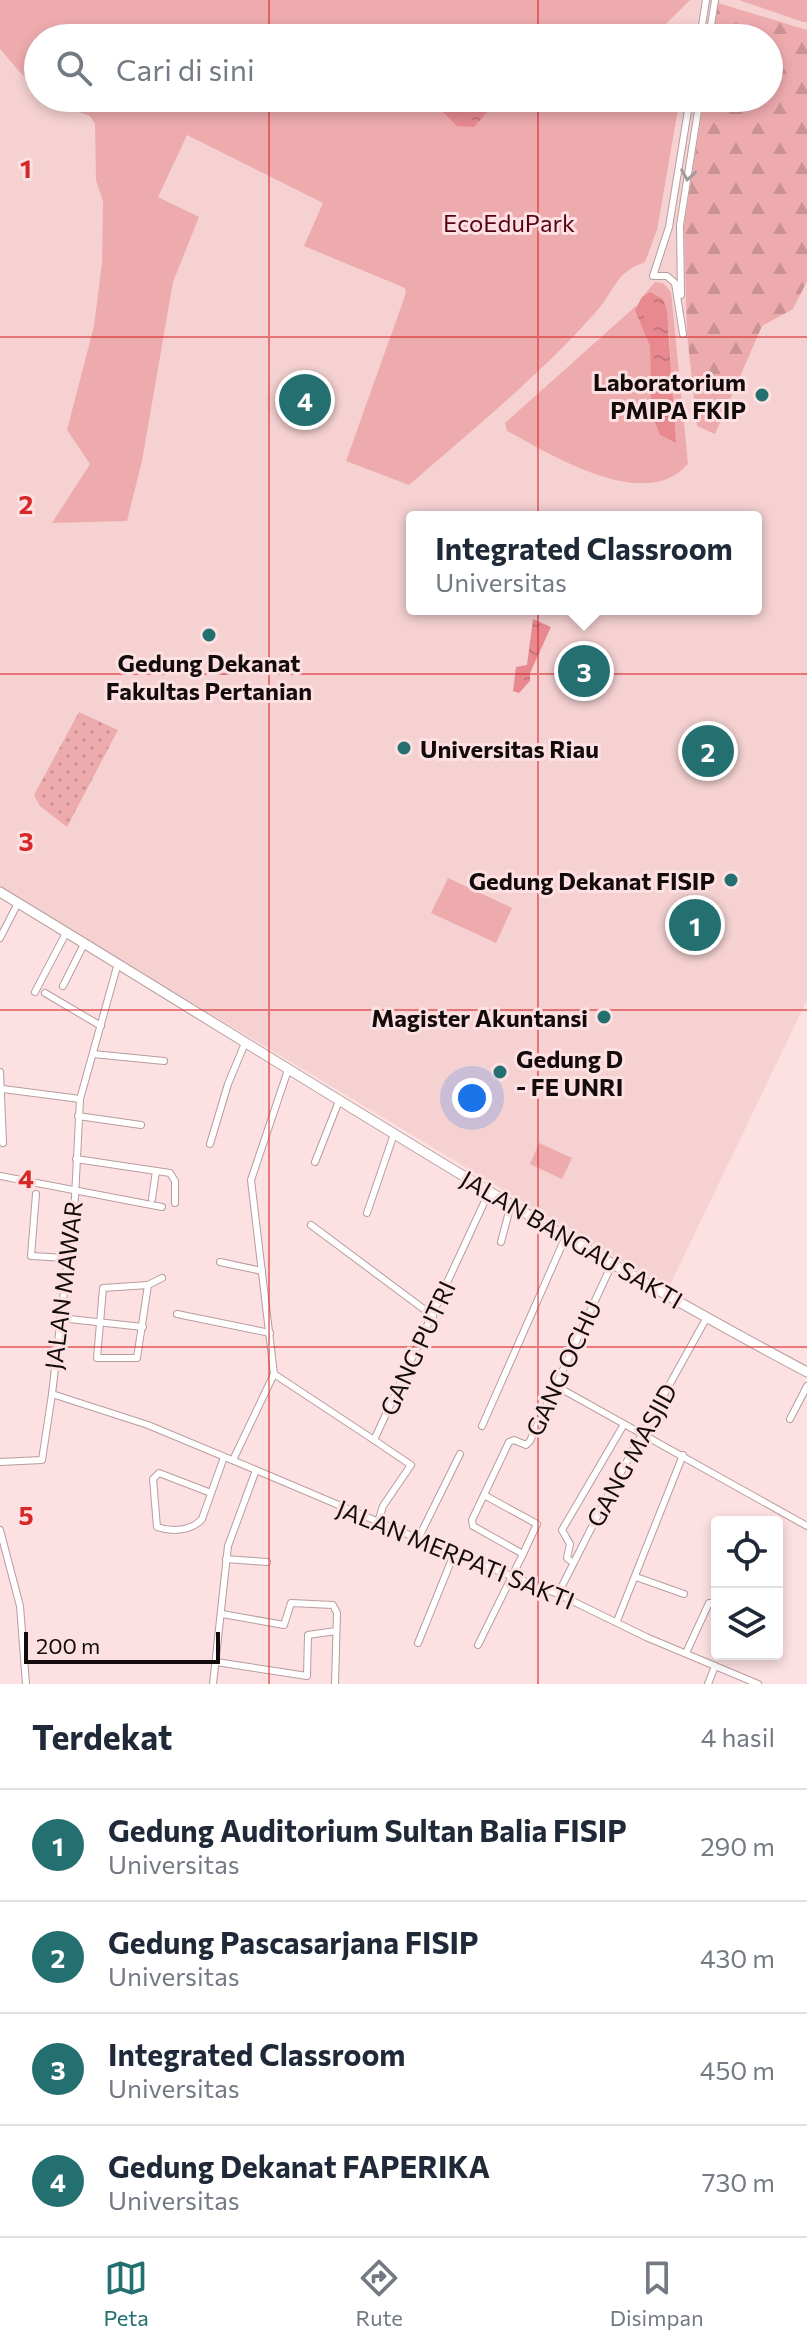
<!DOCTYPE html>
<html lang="id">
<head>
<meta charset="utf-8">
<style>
  :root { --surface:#fff; --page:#f2f2f3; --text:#1f2937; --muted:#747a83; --line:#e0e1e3; --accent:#247071 }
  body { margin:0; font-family:Commissioner,sans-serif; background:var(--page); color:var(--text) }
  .controls { position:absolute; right:24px; bottom:24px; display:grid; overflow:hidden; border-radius:8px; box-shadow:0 4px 12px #0003 }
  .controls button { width:72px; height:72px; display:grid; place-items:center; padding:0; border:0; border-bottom:2px solid var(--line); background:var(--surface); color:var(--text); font:40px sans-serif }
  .scale { position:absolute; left:24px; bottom:20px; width:196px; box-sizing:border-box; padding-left:8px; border:4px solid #140b0c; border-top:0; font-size:22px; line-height:28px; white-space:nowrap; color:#140b0c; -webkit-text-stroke:6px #fde0e1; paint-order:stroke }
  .you { position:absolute; left:472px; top:1098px; width:28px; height:28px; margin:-20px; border:6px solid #fff; border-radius:50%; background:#1a73e8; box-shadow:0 0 0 12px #1a73e833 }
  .badge { display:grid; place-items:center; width:52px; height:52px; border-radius:50%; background:var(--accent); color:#fff; font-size:26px; font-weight:700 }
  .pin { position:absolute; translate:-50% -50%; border:4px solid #fff; box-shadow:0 2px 8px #0006 }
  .popup { position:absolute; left:406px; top:511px; width:356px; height:104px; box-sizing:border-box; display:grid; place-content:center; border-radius:8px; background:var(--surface); filter:drop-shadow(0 2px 6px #0005); font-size:26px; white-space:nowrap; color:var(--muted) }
  .popup b { font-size:30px; color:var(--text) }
  .popup::after { content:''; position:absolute; left:50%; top:100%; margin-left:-16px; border:16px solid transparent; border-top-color:var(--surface) }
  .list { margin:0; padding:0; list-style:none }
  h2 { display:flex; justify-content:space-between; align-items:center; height:104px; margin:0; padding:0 32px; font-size:34px }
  h2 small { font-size:26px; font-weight:400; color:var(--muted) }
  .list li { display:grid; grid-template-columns:52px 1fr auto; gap:24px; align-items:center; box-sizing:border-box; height:112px; padding:0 32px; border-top:2px solid var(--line) }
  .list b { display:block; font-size:30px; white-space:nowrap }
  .list p { margin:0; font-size:26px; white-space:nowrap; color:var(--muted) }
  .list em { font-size:26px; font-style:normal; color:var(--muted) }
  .icon { flex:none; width:44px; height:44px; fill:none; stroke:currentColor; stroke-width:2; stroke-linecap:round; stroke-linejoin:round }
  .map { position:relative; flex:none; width:807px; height:1684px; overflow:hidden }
  .search { position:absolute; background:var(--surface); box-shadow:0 4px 12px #0003; left:24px; right:24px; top:24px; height:88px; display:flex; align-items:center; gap:20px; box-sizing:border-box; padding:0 28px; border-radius:44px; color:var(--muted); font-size:30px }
  .sheet { height:552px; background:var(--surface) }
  nav { display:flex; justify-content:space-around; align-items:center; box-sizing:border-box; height:112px; border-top:2px solid var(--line); background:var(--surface); font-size:22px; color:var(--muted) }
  nav a { display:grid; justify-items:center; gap:4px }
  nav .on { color:var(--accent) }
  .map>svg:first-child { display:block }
  .built { fill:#f5d1d2; fill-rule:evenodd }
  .grass { fill:url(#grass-dots) }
  .forest { fill:url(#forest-firs) }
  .green { fill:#eeabae }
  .water { fill:url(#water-ripples) }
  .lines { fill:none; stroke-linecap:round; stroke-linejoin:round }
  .street-casing { stroke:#b89d9e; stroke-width:8 }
  .secondary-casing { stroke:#b89d9e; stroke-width:11 }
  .street { stroke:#fff; stroke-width:6 }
  .secondary { stroke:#fff; stroke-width:9 }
  .oneway { stroke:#a19d9e }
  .grid { fill:none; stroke:#d62828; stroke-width:2; stroke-opacity:0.55 }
  .poi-dot { fill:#247071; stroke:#fde0e1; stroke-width:3 }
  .labels { text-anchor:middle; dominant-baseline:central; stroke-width:6; stroke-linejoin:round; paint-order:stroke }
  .park-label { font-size:24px; fill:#570016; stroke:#fde0e1 }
  .poi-label { font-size:24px; font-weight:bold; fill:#140b0c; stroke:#fde0e1; text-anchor:end }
  .street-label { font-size:24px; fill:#140b0c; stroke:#fde0e1 }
  .grid-label { font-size:26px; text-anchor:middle; font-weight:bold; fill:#d62828; stroke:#fde0e1; stroke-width:6; stroke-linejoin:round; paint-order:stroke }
</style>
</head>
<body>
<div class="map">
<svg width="807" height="1684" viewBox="0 0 807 1684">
  <defs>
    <pattern id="grass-dots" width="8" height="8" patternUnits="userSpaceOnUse" patternTransform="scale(2)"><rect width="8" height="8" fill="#eeabae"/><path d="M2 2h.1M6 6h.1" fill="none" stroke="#cb9294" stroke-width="1.8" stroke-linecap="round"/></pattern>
    <pattern id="forest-firs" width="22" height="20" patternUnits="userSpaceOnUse" patternTransform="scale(2)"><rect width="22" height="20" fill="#eeabae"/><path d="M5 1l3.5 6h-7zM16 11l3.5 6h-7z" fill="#cb9294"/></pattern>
    <pattern id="water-ripples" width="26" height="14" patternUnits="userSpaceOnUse" patternTransform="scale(2)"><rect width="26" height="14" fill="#e8898f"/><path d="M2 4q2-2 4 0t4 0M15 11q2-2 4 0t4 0" fill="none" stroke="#c6757a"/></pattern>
  </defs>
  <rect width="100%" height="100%" fill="#fde0e1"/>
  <path class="built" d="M0,0H807V1000L668,1289L0,887ZM38,38H769V98H38ZM412,517H756V609H412Z"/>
  <path class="grass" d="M79,712L118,730L67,827L40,806L34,795Z"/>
  <path class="forest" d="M718,3L807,30V281L793,309L762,326L715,434L697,426L687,334L684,226L704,98H769V38H713Z"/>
  <g class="green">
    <path d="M0,0H690L664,26L661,38H38V93L0,49Z"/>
    <path d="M739,0H807V22H803Z"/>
    <path d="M42,98H680L657,230L645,262C614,273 615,291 595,313C539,376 472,430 409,485L346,461L406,293L405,288L304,246L323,203L187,135L158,197L199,217L173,282L142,461L127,521L52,523L90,464L67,430L94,326L102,263L103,202L96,180L95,124L90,116Z"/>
    <path d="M655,282L663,283L671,292L688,464C644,514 551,454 507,431L505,423L636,306L650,346L651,413L660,435L675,442L669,330L650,292L642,297Z"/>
    <path d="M448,878L512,908L496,943L431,913Z"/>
    <path d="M539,1143L572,1158L562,1179L530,1164Z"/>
  </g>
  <g class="water">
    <path d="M409,98H482L488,111L474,127L457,126L442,111Z"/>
    <path d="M650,292L663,299L667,311L676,443L660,435L651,413L650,346L635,310L642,297Z"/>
    <path d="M533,619L551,627L530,673V681L519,693L513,691L516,667L527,665Z"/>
  </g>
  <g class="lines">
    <g class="street-casing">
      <g id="street">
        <path d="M700,38L706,0"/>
        <path d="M709,38L715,0"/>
        <path d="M681,295L680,225L700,98"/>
        <path d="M683,334L675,283L667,276H653L669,227L690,98"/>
        <path d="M0,938L18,903"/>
        <path d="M118,963L80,1099L75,1197L52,1394L148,1425L256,1470"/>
        <path d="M63,986L84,944"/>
        <path d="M35,992L66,933"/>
        <path d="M45,993L101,1026"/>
        <path d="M93,1054L164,1061"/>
        <path d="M0,1072L3,1143"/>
        <path d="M3,1089L80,1099"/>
        <path d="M78,1116L141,1125"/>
        <path d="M210,1144L228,1084L245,1043"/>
        <path d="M76,1159L170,1173L175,1181V1203"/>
        <path d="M315,1162L339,1101"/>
        <path d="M0,1176L162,1207"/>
        <path d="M36,1194L31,1256L67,1258"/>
        <path d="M152,1199L156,1171"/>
        <path d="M367,1213L394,1134"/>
        <path d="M311,1225L433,1316"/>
        <path d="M501,1242L511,1204"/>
        <path d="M220,1262L262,1271"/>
        <path d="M148,1285L137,1358H97L103,1288Z"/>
        <path d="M148,1285L162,1278"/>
        <path d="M177,1314L270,1333"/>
        <path d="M60,1318L143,1327"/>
        <path d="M274,1374L374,1440L490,1190"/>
        <path d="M556,1386L807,1526"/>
        <path d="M790,1419L807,1386"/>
        <path d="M482,1426L566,1236"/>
        <path d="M374,1440L411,1465L383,1506L378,1522"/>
        <path d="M233,1460L274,1374L251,1180L288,1070"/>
        <path d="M0,1462L42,1460L52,1394"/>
        <path d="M211,1493L159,1473L153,1479L157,1527C171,1532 192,1531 202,1519L224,1457"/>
        <path d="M484,1495L537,1524L523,1554"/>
        <path d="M0,1530L20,1606L26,1684"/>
        <path d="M418,1539L460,1454"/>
        <path d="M226,1559L267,1562"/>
        <path d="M572,1562L567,1558L570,1544L562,1530L623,1426"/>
        <path d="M636,1577L684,1594"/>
        <path d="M558,1594L605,1501L707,1317"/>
        <path d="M222,1614L284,1625L291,1603L333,1605L337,1613L335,1684"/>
        <path d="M617,1621L683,1455"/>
        <path d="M418,1643L454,1554"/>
        <path d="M478,1645L523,1554L473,1526L472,1520L509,1442L514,1440L526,1445L530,1441L612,1264"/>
        <path d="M686,1653L709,1603H717"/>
        <path d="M216,1662L307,1676L308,1635L336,1631"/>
        <path d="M213,1684L228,1546L256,1470L454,1554L558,1594L646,1637L758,1684"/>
        <path d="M708,1684L715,1666"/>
      </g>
    </g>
    <g class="secondary-casing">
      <path id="secondary" d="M0,892C268,1054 530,1225 807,1372"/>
    </g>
    <use href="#street" class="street"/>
    <use href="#secondary" class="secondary"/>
  </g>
  <defs><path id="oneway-chevron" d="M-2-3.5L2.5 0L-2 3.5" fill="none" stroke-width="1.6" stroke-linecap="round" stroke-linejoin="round" transform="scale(2)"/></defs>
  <use class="oneway" href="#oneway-chevron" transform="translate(688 175) rotate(99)"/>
  <path class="grid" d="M269,0V38M538,0V38M269,98V1684M538,98V1684M0,337H807M0,674H807M0,1010H807M0,1347H807"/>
  <g class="poi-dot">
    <circle cx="762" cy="395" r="8"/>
    <circle cx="209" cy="635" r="8"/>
    <circle cx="404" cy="748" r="8"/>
    <circle cx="731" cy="880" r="8"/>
    <circle cx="604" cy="1017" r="8"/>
    <circle cx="500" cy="1072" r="8"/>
  </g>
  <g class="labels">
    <g class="park-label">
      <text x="509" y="222">EcoEduPark</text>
    </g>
    <g class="poi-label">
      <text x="746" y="381">Laboratorium<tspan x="746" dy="28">PMIPA FKIP</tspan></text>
      <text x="209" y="662" text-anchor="middle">Gedung Dekanat<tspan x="209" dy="28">Fakultas Pertanian</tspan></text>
      <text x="420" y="748" text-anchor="start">Universitas Riau</text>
      <text x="715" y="880">Gedung Dekanat FISIP</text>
      <text x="588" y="1017">Magister Akuntansi</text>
      <text x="516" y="1058" text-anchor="start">Gedung D<tspan x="516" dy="28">- FE UNRI</tspan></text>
    </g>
    <g class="street-label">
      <text transform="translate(572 1239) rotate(30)">JALAN BANGAU SAKTI</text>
      <text transform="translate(63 1285) rotate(-83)">JALAN MAWAR</text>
      <text transform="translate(417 1348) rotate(-65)">GANG PUTRI</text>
      <text transform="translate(563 1368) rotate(-65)">GANG OCHU</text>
      <text transform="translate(631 1455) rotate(-61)">GANG MASJID</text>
      <text transform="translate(456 1554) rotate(22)">JALAN MERPATI SAKTI</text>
    </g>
  </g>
  <g class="grid-label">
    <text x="26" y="178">1</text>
    <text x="26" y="514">2</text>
    <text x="26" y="851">3</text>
    <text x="26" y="1188">4</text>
    <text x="26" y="1525">5</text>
  </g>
</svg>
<div class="controls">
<button><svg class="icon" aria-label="locate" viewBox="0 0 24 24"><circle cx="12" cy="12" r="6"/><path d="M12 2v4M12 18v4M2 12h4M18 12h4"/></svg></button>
<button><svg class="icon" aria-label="layers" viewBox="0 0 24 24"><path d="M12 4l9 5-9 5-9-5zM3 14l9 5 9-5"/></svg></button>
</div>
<div class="scale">200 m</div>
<div class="you"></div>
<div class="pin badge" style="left:695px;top:925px">1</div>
<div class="pin badge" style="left:708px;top:751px">2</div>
<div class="pin badge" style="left:584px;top:671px">3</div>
<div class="popup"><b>Integrated Classroom</b>Universitas</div>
<div class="pin badge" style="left:305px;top:400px">4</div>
<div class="search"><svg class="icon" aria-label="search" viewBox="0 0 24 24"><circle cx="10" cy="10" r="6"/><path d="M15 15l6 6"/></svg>Cari di sini</div>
</div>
<section class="sheet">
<h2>Terdekat<small>4 hasil</small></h2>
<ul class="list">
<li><span class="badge">1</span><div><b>Gedung Auditorium Sultan Balia FISIP</b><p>Universitas</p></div><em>290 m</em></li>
<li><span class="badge">2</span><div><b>Gedung Pascasarjana FISIP</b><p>Universitas</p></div><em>430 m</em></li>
<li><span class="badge">3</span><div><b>Integrated Classroom</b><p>Universitas</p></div><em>450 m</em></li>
<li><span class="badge">4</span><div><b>Gedung Dekanat FAPERIKA</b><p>Universitas</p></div><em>730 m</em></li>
</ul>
</section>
<nav>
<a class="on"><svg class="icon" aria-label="map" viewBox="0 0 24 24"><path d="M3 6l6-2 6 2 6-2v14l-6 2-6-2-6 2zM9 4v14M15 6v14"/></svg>Peta</a>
<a><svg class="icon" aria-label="directions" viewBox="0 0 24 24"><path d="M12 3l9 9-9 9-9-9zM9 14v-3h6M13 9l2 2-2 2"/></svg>Rute</a>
<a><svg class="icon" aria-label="saved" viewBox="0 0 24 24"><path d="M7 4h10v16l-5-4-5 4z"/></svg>Disimpan</a>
</nav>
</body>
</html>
